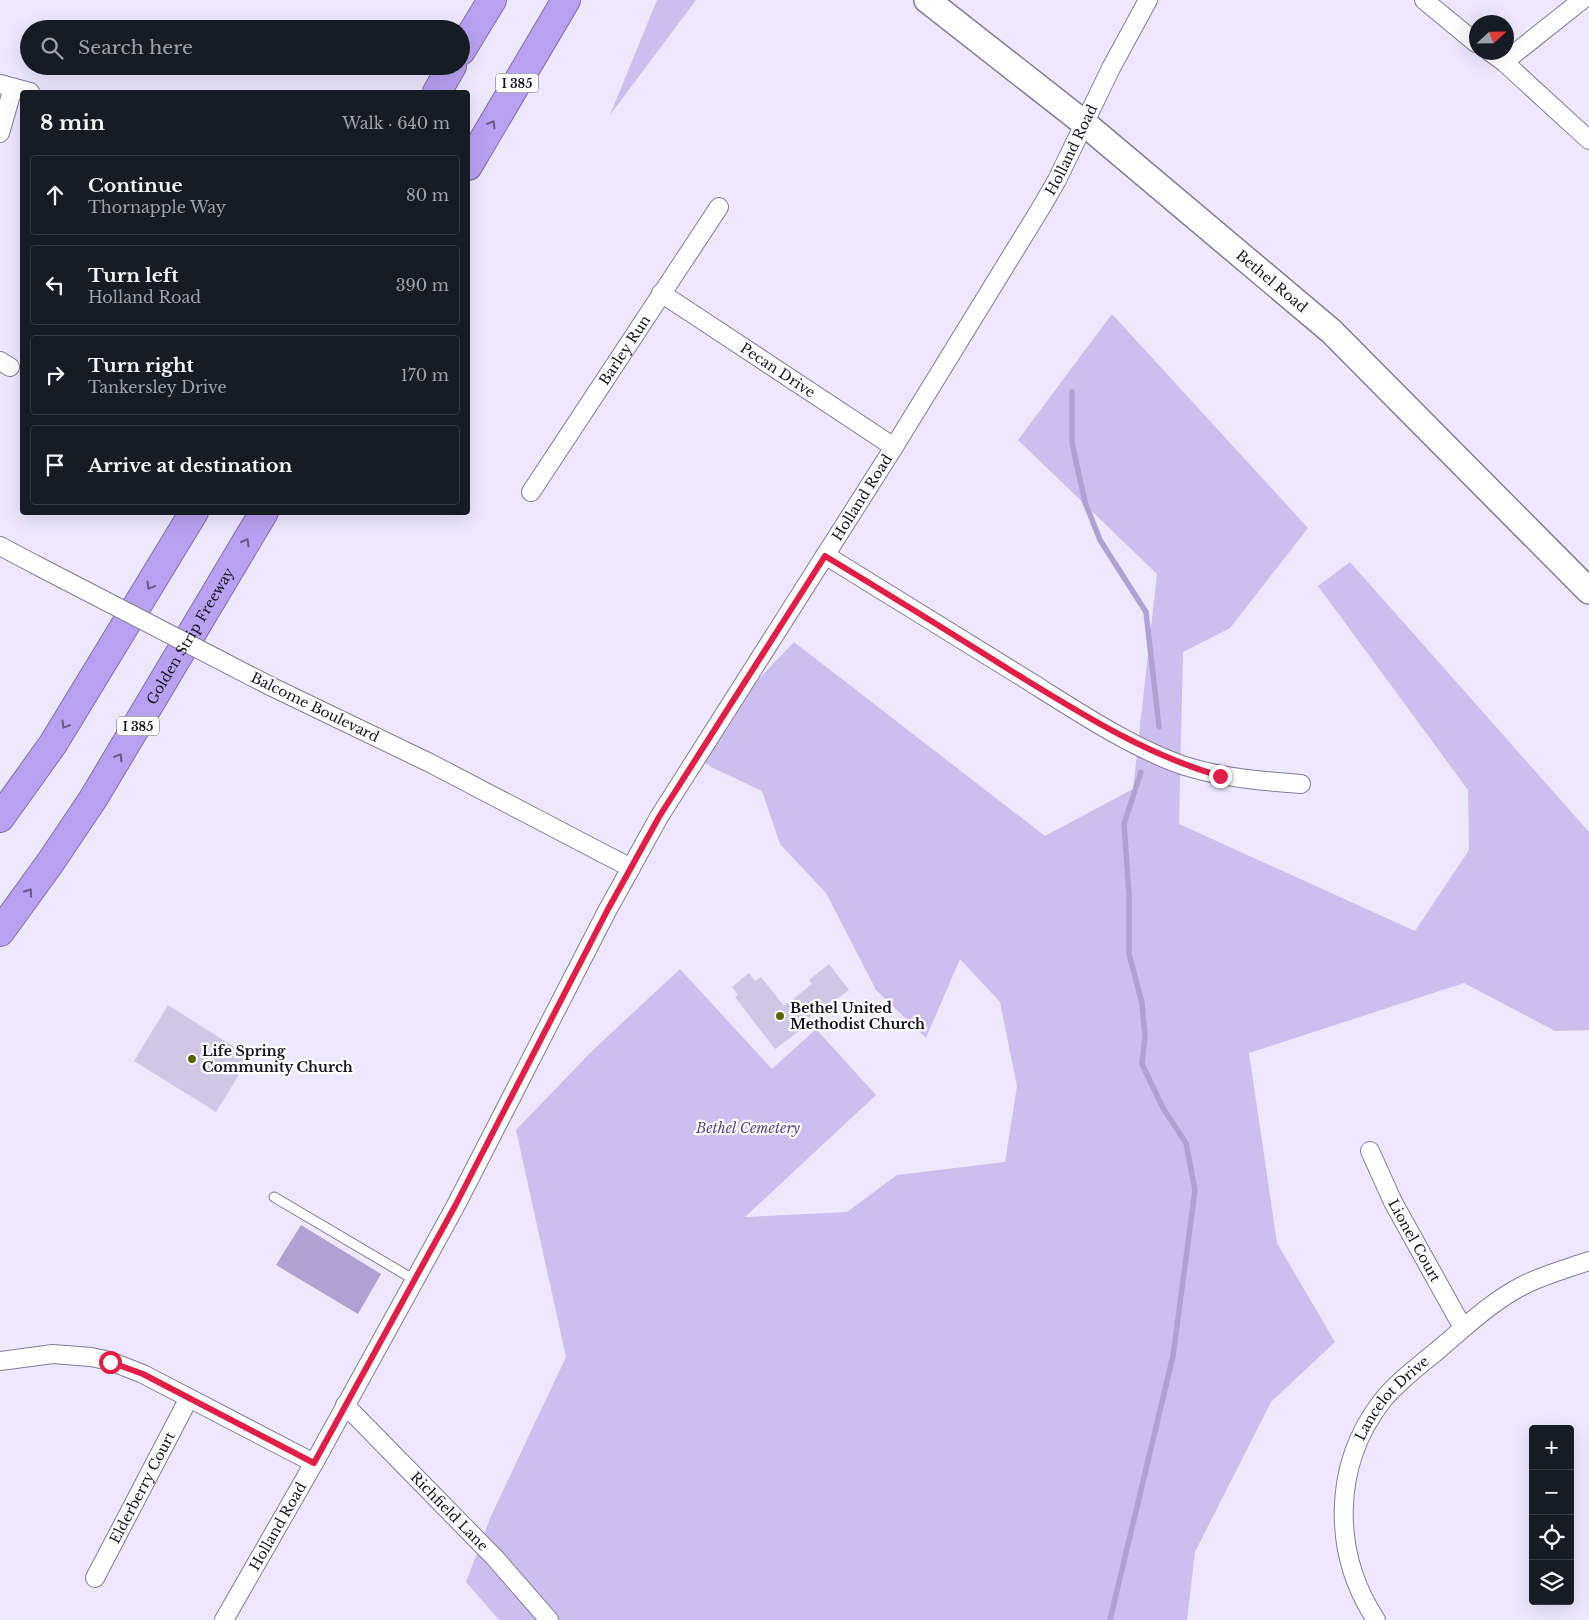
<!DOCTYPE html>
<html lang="en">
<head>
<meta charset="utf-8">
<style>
  :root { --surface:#171b24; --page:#20242c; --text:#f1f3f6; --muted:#9ea1a6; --line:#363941 }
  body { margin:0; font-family:"Libre Baskerville",serif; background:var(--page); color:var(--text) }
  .controls { position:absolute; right:15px; bottom:15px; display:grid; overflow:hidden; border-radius:5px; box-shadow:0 5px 20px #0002 }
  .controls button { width:45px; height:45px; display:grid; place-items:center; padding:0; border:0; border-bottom:1px solid var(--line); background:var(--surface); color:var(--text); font:25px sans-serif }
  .compass { position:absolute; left:1469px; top:15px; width:45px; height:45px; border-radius:50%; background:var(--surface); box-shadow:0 5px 20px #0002; rotate:68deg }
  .stop { position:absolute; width:15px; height:15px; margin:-11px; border:4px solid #e11d48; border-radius:50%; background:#fff }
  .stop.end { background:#e11d48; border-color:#fff; box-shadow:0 1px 5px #0008 }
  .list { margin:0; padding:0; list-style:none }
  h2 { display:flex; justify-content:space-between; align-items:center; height:65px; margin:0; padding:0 20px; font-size:21px }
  h2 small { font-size:16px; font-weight:400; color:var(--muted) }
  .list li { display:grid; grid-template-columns:32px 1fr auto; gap:15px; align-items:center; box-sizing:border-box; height:80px; margin:0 10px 10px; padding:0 10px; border:1px solid var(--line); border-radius:5px }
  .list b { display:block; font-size:19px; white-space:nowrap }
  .list p { margin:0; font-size:16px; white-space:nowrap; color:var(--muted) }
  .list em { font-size:16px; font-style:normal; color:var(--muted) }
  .icon { flex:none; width:28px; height:28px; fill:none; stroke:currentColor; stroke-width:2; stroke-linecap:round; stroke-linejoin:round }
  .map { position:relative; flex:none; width:1589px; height:1620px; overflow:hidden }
  .search { position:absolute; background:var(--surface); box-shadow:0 5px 20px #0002; left:20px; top:20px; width:450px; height:55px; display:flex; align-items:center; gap:12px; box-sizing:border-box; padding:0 18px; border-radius:28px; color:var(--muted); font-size:19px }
  .panel { position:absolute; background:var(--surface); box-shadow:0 5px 20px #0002; left:20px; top:90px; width:450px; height:425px; border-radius:5px }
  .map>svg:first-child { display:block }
  .green { fill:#ccbff0 }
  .water { fill:#afa1d4 }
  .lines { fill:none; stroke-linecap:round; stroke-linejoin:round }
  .stream { stroke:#afa1d4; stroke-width:5.5 }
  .building { fill:#cfc8e4 }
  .lane-casing { stroke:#837c95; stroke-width:11 }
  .street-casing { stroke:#837c95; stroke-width:20 }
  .secondary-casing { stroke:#837c95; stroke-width:28 }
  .highway-casing { stroke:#8170a8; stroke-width:30 }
  .lane { stroke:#fff; stroke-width:9 }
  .street { stroke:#fff; stroke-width:18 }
  .secondary { stroke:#fff; stroke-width:25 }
  .highway { stroke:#b9a1f2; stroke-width:28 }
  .street-bridge-casing { stroke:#837c95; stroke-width:20; stroke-linecap:butt }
  .street-bridge { stroke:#fff; stroke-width:18 }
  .oneway { stroke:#685b88 }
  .route { stroke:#e11d48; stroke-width:6 }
  .poi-dot { fill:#5a6507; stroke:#fff; stroke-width:2 }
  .labels { text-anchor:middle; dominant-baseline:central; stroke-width:4.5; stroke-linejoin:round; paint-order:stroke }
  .shield { fill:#fff; stroke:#5d5b62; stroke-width:1 }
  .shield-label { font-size:12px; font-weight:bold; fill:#18151f }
  .street-label { font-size:14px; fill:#18151f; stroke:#fff }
  .poi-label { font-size:14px; font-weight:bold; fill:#18151f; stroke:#fff; text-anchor:start }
  .park-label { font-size:14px; font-style:italic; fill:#594484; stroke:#fff }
</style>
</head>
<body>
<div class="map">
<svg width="1589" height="1620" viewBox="0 0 1589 1620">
  <rect width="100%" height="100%" fill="#ede8fe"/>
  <g class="green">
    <path d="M657,0H696L610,115Z"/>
    <path d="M1112,314L1308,528L1230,628L1183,652L1179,824L1415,931L1469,850L1468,790L1318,586L1350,562L1589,832V1030L1555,1031L1464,983L1249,1053L1277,1243L1335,1342L1271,1402L1195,1552L1187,1620H499L466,1582L491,1516L566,1357L516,1130L592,1051L680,969L772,1069L816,1029L876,1095L745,1217L847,1212L897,1175L1005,1162L1017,1086L1000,1002L960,959L926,1038L876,990L826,893L780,844L762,791L713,768L689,752L794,642L1045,836L1133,789L1157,574L1018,440Z"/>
  </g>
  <path class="water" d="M301,1225L381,1274L358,1314L276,1265Z"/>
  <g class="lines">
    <g class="stream">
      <path d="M1072,392V443L1085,502L1100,540L1146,612L1159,727"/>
      <path d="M1110,1620L1173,1356L1195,1190L1186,1143L1163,1108L1142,1064L1145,1036L1142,1003L1129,954V895L1124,824L1141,772"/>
    </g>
  </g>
  <g class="building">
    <path d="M829,964L849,990L829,1005L827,1003L799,1025L802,1029L775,1049L735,997L738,995L732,987L749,973L755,981L761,977L784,1006L812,984L809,980Z"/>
    <path d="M168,1005L250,1057L216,1112L134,1061Z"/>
  </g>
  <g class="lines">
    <g class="lane-casing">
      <path id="lane" d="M274,1197L413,1279"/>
    </g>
    <g class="street-casing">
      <g id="street">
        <path d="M1424,0L1476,43"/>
        <path d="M1490,52L1504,62L1589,140"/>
        <path d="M1504,62L1582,0"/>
        <path d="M0,84L30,92"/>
        <path d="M0,133L13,88"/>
        <path id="s1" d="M661,293L894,447"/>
        <path d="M0,361L10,367"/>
        <path id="s2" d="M531,492L719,207"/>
        <path d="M0,546L34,564"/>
        <path d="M825,555C894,598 963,641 1032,683C1078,712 1134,749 1185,766C1223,778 1262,781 1301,784"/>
        <path d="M270,686L430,763L631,868"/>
        <path id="s3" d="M1370,1151L1393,1202L1463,1328"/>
        <path d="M0,1361L53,1354L91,1357L110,1361L143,1374L314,1463"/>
        <path id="s4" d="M345,1405L495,1558L549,1620"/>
        <path id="s5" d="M95,1578L189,1398"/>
        <path id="s6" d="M224,1620L314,1463L455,1207L607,911L659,817L894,447L1042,206L1057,180L1111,68L1148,0"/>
        <path id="s7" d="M1376,1620C1332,1553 1332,1466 1382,1401C1397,1382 1419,1366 1438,1350C1464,1328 1491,1302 1522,1286C1543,1275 1566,1269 1589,1261"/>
      </g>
    </g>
    <g class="secondary-casing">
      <g id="secondary">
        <path id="s8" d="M927,0L1084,123L1331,331L1589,591"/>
      </g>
    </g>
    <g class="highway-casing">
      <g id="highway">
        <path d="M461,51L492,0"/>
        <path d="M437,92L452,66"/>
        <path d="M468,166L566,0"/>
        <path d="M0,818L53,744L194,512"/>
        <path id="s9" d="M0,932L50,863L93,799L264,512"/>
      </g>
    </g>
    <use href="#lane" class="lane"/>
    <use href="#street" class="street"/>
    <use href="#secondary" class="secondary"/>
    <use href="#highway" class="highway"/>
    <g class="street-bridge-casing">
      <path id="street-bridge" d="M34,564L270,686"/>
    </g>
    <use href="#street-bridge" class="street-bridge"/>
  </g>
  <defs><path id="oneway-chevron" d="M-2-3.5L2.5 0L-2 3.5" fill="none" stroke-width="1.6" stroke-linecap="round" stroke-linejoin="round" transform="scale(1.25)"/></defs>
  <g class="oneway">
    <use href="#oneway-chevron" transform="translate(492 124) rotate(-59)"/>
    <use href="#oneway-chevron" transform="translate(246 542) rotate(-60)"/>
    <use href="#oneway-chevron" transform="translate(150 586) rotate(121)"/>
    <use href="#oneway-chevron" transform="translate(65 725) rotate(121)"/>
    <use href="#oneway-chevron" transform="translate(119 757) rotate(-59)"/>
    <use href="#oneway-chevron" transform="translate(29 892) rotate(-54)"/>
  </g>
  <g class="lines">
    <path class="route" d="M110,1362L143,1374L314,1463L455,1206L607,911L659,817L825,556C888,594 951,633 1013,672C1080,713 1144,754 1220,776"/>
  </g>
  <g class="poi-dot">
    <circle cx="780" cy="1016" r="5"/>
    <circle cx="192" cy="1059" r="5"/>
  </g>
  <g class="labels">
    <g class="shield">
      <rect x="496" y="73.5" width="42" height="19" rx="4"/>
      <rect x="117" y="716.5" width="42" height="19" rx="4"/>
    </g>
    <g class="shield-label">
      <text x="517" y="83">I 385</text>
      <text x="138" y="726">I 385</text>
    </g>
    <g class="street-label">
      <text stroke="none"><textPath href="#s6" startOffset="1698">Holland Road</textPath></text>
      <text stroke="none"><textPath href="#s8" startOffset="445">Bethel Road</textPath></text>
      <text stroke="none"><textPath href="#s2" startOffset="170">Barley Run</textPath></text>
      <text stroke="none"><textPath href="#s1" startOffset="140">Pecan Drive</textPath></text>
      <text stroke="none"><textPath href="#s6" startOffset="1292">Holland Road</textPath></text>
      <text stroke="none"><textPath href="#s9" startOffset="352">Golden Strip Freeway</textPath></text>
      <text transform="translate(315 707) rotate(26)">Balcome Boulevard</text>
      <text stroke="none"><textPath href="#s3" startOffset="100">Lionel Court</textPath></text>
      <text stroke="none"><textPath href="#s7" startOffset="242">Lancelot Drive</textPath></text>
      <text stroke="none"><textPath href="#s5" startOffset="102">Elderberry Court</textPath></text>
      <text stroke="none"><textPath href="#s4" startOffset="149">Richfield Lane</textPath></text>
      <text stroke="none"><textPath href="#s6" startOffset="108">Holland Road</textPath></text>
    </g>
    <g class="poi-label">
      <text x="790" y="1008">Bethel United<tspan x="790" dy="16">Methodist Church</tspan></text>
      <text x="202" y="1051">Life Spring<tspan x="202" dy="16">Community Church</tspan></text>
    </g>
    <g class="park-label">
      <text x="748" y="1128">Bethel Cemetery</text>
    </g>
  </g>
</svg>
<div class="controls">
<button>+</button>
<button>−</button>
<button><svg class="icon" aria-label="locate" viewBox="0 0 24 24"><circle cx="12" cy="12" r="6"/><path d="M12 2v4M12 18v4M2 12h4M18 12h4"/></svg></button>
<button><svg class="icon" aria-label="layers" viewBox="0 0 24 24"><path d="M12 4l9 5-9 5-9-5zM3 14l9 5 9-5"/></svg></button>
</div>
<svg class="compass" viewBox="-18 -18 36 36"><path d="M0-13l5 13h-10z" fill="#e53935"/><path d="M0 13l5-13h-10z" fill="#9ea1a6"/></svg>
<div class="stop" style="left:110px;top:1362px"></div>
<div class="stop end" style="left:1220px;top:776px"></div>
<div class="search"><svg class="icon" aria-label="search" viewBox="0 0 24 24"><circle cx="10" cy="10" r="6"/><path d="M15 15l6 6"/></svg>Search here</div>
<section class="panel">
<h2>8 min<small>Walk · 640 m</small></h2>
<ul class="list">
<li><svg class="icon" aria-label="ahead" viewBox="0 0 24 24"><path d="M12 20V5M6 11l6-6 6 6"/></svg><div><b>Continue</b><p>Thornapple Way</p></div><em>80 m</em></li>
<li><svg class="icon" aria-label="left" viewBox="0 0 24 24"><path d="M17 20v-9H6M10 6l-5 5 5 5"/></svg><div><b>Turn left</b><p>Holland Road</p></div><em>390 m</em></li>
<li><svg class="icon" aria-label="right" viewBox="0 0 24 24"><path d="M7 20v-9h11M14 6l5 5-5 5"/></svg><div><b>Turn right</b><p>Tankersley Drive</p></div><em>170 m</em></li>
<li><svg class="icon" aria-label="arrive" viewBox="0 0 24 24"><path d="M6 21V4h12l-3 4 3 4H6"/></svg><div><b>Arrive at destination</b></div></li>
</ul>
</section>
</div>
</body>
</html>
